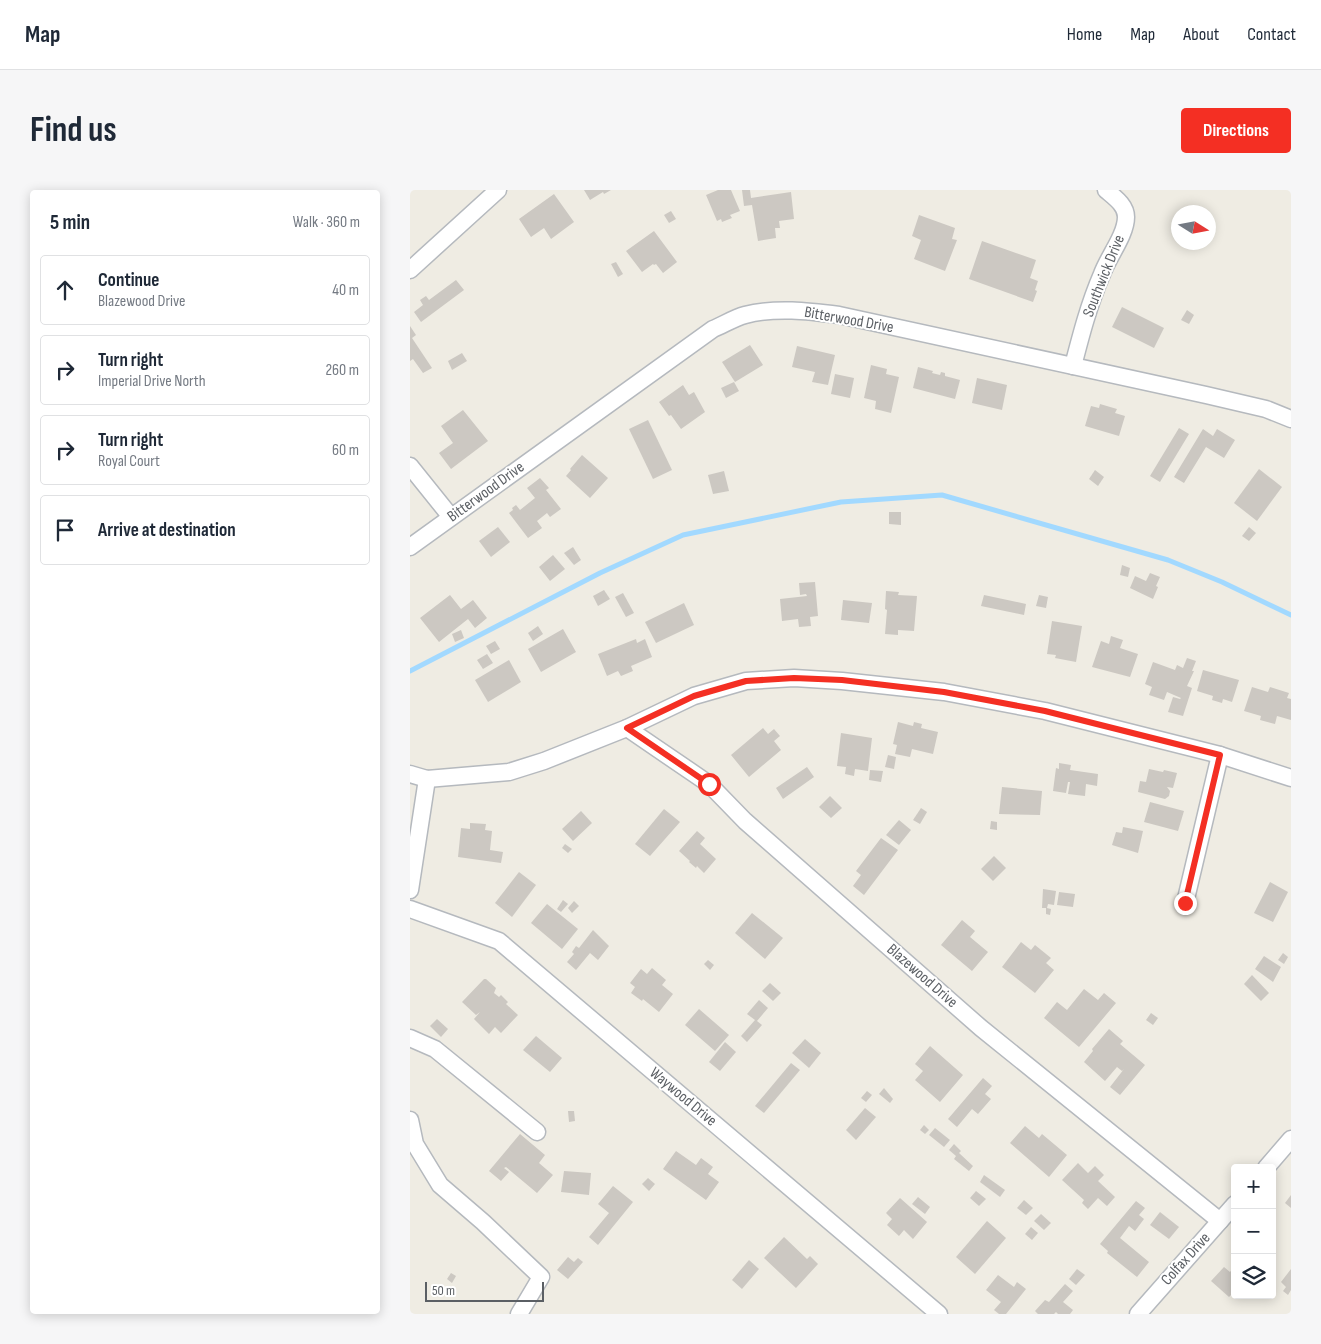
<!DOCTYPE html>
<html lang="en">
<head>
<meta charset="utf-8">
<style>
  :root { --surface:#fff; --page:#f6f6f7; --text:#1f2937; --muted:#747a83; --line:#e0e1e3; --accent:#f42f23 }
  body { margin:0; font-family:"Sofia Sans Condensed",sans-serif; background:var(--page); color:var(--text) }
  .controls { position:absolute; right:15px; bottom:15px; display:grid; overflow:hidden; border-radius:5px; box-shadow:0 2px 12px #0003 }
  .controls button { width:45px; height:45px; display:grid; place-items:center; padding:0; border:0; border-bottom:1px solid var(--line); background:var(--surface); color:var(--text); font:25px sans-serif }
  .compass { position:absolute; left:761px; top:15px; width:45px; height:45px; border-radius:50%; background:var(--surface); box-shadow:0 2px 12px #0003; rotate:101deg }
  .scale { position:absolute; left:15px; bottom:12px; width:119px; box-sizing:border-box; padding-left:5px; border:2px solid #5b5f64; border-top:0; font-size:14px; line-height:18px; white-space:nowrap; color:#5b5f64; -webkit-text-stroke:4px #fff; paint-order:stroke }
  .stop { position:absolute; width:15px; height:15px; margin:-11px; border:4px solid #f42f23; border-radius:50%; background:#fff }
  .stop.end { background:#f42f23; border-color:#fff; box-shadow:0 1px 5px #0008 }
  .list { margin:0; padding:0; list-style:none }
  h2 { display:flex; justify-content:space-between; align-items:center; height:65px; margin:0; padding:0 20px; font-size:21px }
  h2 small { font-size:16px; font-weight:400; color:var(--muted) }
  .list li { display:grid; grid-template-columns:32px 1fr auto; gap:15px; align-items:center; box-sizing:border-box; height:70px; margin:0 10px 10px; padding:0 10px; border:1px solid var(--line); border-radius:5px }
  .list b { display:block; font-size:19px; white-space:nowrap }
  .list p { margin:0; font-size:16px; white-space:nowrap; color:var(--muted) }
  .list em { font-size:16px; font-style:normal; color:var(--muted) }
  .icon { flex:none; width:28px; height:28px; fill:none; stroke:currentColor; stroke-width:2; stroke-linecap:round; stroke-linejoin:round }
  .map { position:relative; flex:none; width:881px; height:1124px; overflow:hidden; border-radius:5px }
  header { display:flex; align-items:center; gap:30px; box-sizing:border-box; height:70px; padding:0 25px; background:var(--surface); border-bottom:1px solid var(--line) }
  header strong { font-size:24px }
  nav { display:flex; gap:28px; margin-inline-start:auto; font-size:18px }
  .intro { display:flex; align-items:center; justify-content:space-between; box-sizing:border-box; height:120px; padding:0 30px }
  h1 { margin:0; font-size:35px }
  .button { padding:12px 22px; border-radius:5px; background:var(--accent); color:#fff; font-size:18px; font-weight:700 }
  main { display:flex; gap:30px; padding:0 30px }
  aside { flex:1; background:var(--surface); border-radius:5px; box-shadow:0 2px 12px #0003 }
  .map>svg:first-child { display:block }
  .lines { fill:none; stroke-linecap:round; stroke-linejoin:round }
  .stream { stroke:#a2d9ff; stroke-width:5 }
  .building { fill:#ccc8c2 }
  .minor-casing { stroke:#b5b9be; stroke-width:19 }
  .minor { stroke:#fff; stroke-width:16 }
  .route { stroke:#f42f23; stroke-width:6 }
  .labels { text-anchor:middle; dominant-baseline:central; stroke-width:4; stroke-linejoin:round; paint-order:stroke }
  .street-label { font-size:16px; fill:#5b5f64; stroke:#fff }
</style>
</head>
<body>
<header>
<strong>Map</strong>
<nav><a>Home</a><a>Map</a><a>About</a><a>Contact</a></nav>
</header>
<div class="intro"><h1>Find us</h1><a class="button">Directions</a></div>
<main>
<aside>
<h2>5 min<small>Walk · 360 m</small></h2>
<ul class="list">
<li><svg class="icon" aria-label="ahead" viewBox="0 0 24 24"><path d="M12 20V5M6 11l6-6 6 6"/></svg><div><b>Continue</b><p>Blazewood Drive</p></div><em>40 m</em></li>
<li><svg class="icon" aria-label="right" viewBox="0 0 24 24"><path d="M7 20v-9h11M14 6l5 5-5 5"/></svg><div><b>Turn right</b><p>Imperial Drive North</p></div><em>260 m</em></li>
<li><svg class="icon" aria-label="right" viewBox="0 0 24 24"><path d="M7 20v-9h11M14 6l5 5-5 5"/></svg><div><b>Turn right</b><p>Royal Court</p></div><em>60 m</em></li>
<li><svg class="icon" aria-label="arrive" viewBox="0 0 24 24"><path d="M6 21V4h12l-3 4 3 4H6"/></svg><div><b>Arrive at destination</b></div></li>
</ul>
</aside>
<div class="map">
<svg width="881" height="1124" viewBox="0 0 881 1124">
  <rect width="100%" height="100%" fill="#efece3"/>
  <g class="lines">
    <path class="stream" d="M0,481L190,383L273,345L431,312L532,305L758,370L812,392L881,425"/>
  </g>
  <g class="building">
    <path d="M174,0H201L194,4L193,2L180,10Z"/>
    <path d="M308,0H321L330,21L320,25L322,28L312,32L311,29L307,31L296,5Z"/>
    <path d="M332,0H340L341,8L381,2L384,29L369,31L370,38H365L366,48L348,51L342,15L334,16Z"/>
    <path d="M144,4L164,32L141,49L134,38L121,47L109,29Z"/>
    <path d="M261,21L266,29L259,33L254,25Z"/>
    <path d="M509,25L545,38L542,49L547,50L535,81L504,69L511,50L502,46Z"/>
    <path d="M244,41L267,72L253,83L246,74L244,75L243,74L232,82L216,61Z"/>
    <path d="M572,51L626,70L620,88L628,91L625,100L627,101L623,112L559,89Z"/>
    <path d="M206,72L213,84L208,87L201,74Z"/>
    <path d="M46,90L54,100L11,132L4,122L13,115L10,110L16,106L19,110Z"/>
    <path d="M712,117L754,138L744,158L702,137Z"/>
    <path d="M777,120L784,125L779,134L771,130Z"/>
    <path d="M0,136L6,145L2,148L22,178L13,183L3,169L0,171Z"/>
    <path d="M340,155L353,175L325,192L312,172Z"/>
    <path d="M387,156L425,165L418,195L402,192L405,182L382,177Z"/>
    <path d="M52,163L57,171L42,180L38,171Z"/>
    <path d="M461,175L477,179L476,184L489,187L481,223L465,219L466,211L454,208Z"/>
    <path d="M508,177L523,181L522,183L530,185L531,182L535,183V186L550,190L545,209L503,198Z"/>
    <path d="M425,184L444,188L440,208L421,204Z"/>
    <path d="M567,188L597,195L592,220L562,213Z"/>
    <path d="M324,192L329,201L316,208L311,198Z"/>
    <path d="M273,195L279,205L284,202L295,222L271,239L261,225L259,226L249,212Z"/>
    <path d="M690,214L707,219L705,223L715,226L709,246L675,236L681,216L689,218Z"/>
    <path d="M53,220L78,251L41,279L29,263L43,253L31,236Z"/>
    <path d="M238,230L262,280L243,289L219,239Z"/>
    <path d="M769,238L779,244L750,292L740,286Z"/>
    <path d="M793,239L803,246L807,239L825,250L814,268L796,257L774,293L764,287Z"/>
    <path d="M172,265L198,288L180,308L156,286L161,280L160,279Z"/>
    <path d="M849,279L872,297L847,331L824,313Z"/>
    <path d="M685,280L694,287L688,296L679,289Z"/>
    <path d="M314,281L319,301L303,304L298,285Z"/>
    <path d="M130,288L139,298L136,300L151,319L140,327L137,323L127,331L132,338L118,348L99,323L103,320L102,318L106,315L110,320L125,308L117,298Z"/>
    <path d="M479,322H491V335L479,334Z"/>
    <path d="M88,337L100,352L81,367L69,351Z"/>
    <path d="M839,337L846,343L839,351L832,346Z"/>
    <path d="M163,357L171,370L164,375L154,363Z"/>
    <path d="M143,365L155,379L140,391L129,377Z"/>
    <path d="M712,375L720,378L718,387L710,385Z"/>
    <path d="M740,383L750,387L746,396L748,397L743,409L720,398L725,386L736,391Z"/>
    <path d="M405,392L408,426L400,427L401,436L389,437L388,429L372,431L370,409L397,406L396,404L390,405L389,393Z"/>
    <path d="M194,400L200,409L188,416L183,406Z"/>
    <path d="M476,401L489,402L488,405L507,406L504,441L488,440V445L475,444L477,420L475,419Z"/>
    <path d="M213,403L224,423L216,427L205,407Z"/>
    <path d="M40,405L51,419L63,410L77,428L65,438L58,429L29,452L10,428Z"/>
    <path d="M574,405L616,414L614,425L571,416Z"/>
    <path d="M629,405L638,407L636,418L626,416Z"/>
    <path d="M433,410L462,413L459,433L431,430Z"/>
    <path d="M274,413L284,435L246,453L235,432Z"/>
    <path d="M642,431L672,436L666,472L645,468L646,465L637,464Z"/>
    <path d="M128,436L133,444L123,451L118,443Z"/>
    <path d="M153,439L166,462L131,482L118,459Z"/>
    <path d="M51,440L54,448L45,452L42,444Z"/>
    <path d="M701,446L713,450L710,458L728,464L720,487L682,477L691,451L699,454Z"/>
    <path d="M226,449L227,453L235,449L242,467L221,476L223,481L211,486L208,481L197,486L188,464Z"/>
    <path d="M85,451L90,459L81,464L76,456Z"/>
    <path d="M77,464L83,473L73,479L67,470Z"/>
    <path d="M777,468L786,471L782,481H784L777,496L782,498L773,526L758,522L763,507L770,509L771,508L757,502L754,510L739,505L742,497L735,494L743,472L765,480L767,475L773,478Z"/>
    <path d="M99,470L111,492L78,512L65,490Z"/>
    <path d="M793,480L829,490L822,512L813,509L812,513L802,510L803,506L787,501Z"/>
    <path d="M842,497L858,502L860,497L879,503L877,508L881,509V530L867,526L865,534L850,530L851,526L834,521Z"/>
    <path d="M488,532L503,536L504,532L512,534L511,538L528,542L523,564L502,559L500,567L485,564L487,555L483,554Z"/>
    <path d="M353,538L358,544L364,539L370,546L364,551L371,560L339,587L321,565Z"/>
    <path d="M431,543L462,548L458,581L445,579L444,586L435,584L436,577L427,576Z"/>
    <path d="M478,565L486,567L484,579L475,577Z"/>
    <path d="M649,573L661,575L660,580L688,584L687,596L676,594L675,606L658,604L660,592H658L656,603L643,601L646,578L649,579Z"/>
    <path d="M397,577L404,587L373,609L366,598Z"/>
    <path d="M739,579L753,582L754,580L767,583L763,598L757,597L760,601L759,606L755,609L728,602L730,591L736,592Z"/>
    <path d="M460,580L473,581L471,592L459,590Z"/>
    <path d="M592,597L632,601L630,625L589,624Z"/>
    <path d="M420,606L432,618L421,628L409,617Z"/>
    <path d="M740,612L774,621L768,641L734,632Z"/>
    <path d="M511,618L517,622L510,634L503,630Z"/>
    <path d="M254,619L270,632L240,666L225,654Z"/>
    <path d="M171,621L182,633L163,651L152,639Z"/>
    <path d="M489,630L501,640L489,655L476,645Z"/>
    <path d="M581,631L587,632V640L580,639Z"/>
    <path d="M60,633L76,634L75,640L82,641L80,660L93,662L91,673L48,667L51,638L60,639Z"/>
    <path d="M713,637L733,641L728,663L702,655L706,642L712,643Z"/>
    <path d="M287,641L295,648L290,654L306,669L294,683L287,676L286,678L279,672L280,671L269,661Z"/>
    <path d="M471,648L488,660L454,705L443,696L451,685L446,681Z"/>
    <path d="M155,654L162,659L158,663L152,658Z"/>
    <path d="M584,666L596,678L583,691L571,679Z"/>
    <path d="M109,682L126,695L102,727L85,713Z"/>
    <path d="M860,692L878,702L863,732L844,723Z"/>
    <path d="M633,699L646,701L644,715L638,714L637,718L641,719L640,725L636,724V718H632Z"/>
    <path d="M649,702L665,704L663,717L647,715Z"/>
    <path d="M153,710L158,714L151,722L147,719Z"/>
    <path d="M164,711L169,716L162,723L158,718Z"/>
    <path d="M137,714L168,739L152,759L121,733Z"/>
    <path d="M342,723L373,748L355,769L325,743Z"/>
    <path d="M552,730L565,741L560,747L578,762L562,781L531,755Z"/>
    <path d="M183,740L199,756L188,770L180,763L166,780L157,772L164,764L162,762L166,756L169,758Z"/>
    <path d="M611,752L621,760L625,755L641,768L636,773L644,780L625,803L592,777Z"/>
    <path d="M873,763L878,767L874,774L868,770Z"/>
    <path d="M854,766L871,777L863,792L845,779Z"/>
    <path d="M298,770L304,775L300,780L294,774Z"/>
    <path d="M242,778L256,790L252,795L263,804L249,822L233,809L232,811L221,803L225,797L220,793L231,779L237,784Z"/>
    <path d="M842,785L859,803L851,811L834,794Z"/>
    <path d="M74,789H76L86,798L84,803L89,807L91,805L98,812L96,814L108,825L91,843L85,837L79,844L64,829L70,822L66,825L52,812Z"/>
    <path d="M360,793L371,803L363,811L352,801Z"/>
    <path d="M674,799L688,810L694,803L706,813L669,857L634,828L647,812L657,820Z"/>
    <path d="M349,810L358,818L347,831L352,835L337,852L331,846L345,830L337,824Z"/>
    <path d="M289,819L319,845L305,861L275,835Z"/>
    <path d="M741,823L748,828L743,835L736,830Z"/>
    <path d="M27,829L38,839L31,847L20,836Z"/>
    <path d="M699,839L713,851L710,854L735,875L710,905L700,897L714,879L712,881L707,877L695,891L674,872L683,861L682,859Z"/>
    <path d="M126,846L152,868L140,882L113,860Z"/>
    <path d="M395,849L411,863L399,878L382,863Z"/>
    <path d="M315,852L326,862L310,881L299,872Z"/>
    <path d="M520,856L553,885L530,912L505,890L513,881L505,874Z"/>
    <path d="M381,873L390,880L354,923L345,916Z"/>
    <path d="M573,888L582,896L575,904L581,909L568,924L562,919L547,937L538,929Z"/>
    <path d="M474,898L483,909L480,913L469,904Z"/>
    <path d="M457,901L462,905L456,912L451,908Z"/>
    <path d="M455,918L466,927L446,950L436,940Z"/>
    <path d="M158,921H164L165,931L159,932Z"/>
    <path d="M514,935L519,940L515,944L510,940Z"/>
    <path d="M615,936L629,948L632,944L657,965L639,987L600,953Z"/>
    <path d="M525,938L540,950L534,957L519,945Z"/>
    <path d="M110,944L135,965L129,973L143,985L127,1003L96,977L94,978L99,982L91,991L79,981Z"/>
    <path d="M544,954L551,961L549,963L563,976L559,981L544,969L546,966L539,960Z"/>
    <path d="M266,961L286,975L291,968L303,977L298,984L309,992L296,1010L253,979Z"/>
    <path d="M668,973L678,983L685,976L694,985L688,991L705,1007L697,1016L688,1008L678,1019L672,1013L674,1010L652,990Z"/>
    <path d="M154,981L181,983L179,1005L151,1002Z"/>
    <path d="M574,985L595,1000L590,1007L570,992Z"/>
    <path d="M238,988L245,994L239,1001L232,994Z"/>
    <path d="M203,996L223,1012L188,1055L179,1047L199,1023L188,1014Z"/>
    <path d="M566,1001L576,1009L569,1016L560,1008Z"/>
    <path d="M881,1005V1018L875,1013Z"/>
    <path d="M508,1007L520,1017L515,1024L502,1014Z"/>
    <path d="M490,1008L517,1032L503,1049L494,1040L489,1046L477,1035L482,1029L476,1023Z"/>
    <path d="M614,1010L623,1018L616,1025L607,1018Z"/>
    <path d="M726,1011L735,1018L729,1025L734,1029L725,1041L719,1036L710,1048L739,1072L727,1087L697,1063L698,1061L690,1054Z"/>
    <path d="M750,1022L769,1037L759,1049L740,1035Z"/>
    <path d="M631,1024L641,1033L634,1040L624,1031Z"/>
    <path d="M577,1031L596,1048L565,1084L546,1067Z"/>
    <path d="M621,1037L628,1043L622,1050L615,1044Z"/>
    <path d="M374,1047L397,1069L400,1066L408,1074L386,1098L354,1068Z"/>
    <path d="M158,1067L164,1072L168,1068L173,1072L158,1089L147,1080Z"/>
    <path d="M339,1070L349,1079L332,1099L322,1090Z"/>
    <path d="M825,1076V1101L819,1107L801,1091L814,1077L820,1082Z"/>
    <path d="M667,1079L675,1085L666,1095L659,1089Z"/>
    <path d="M881,1079V1100L878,1105L873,1101L876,1097L871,1092Z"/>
    <path d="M41,1083L46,1086L42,1093L37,1089Z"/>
    <path d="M588,1085L604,1097L607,1092L616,1099L596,1124H589L584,1120L591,1112L576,1100Z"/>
    <path d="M655,1094L663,1101L653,1112L663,1120L660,1124H648L646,1122L644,1124H628L625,1121L635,1110L639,1112Z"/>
  </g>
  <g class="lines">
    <g class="minor-casing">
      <g id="minor">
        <path d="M0,80L88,0"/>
        <path d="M663,176C671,145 679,114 692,84C698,67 716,45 716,27C716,15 704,7 696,0"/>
        <path d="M0,276L41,327"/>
        <path d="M0,357L303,139C313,135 324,128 335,125C366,117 398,121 429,125L796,205L856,219L881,229"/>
        <path d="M217,538L299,594L335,631L571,838L810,1031"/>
        <path d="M0,584L17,589L99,582L134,571L217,538L284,506L336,491L384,488L432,491L534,502L635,521L810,565L881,588"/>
        <path d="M0,700L17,589"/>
        <path d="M775,713L810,565"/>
        <path d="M0,719L89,751L529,1124"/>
        <path d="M0,848L25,859L127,942"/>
        <path d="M0,930L5,954L30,995L73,1032L131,1087L109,1124"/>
        <path d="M856,978L881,949"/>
        <path d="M728,1124L825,1014"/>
      </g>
    </g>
    <use href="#minor" class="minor"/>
  </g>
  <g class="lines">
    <path class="route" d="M299,594L217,538L284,506L336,491L384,488L432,490L534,502L635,521L810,565L775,713"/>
  </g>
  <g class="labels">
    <g class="street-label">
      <text transform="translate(694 86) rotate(-68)">Southwick Drive</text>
      <text transform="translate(439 130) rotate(10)">Bitterwood Drive</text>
      <text transform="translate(76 302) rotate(-36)">Bitterwood Drive</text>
      <text transform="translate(512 786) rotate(41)">Blazewood Drive</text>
      <text transform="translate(273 907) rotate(40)">Waywood Drive</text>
      <text transform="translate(776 1069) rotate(-48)">Colfax Drive</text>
    </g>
  </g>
</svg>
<div class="controls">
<button>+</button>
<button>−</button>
<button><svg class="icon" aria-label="layers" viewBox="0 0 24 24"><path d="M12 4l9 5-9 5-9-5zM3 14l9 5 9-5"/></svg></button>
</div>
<svg class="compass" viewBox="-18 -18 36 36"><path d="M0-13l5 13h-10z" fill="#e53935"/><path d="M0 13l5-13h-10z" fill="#747a83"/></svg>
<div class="scale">50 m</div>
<div class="stop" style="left:299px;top:594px"></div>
<div class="stop end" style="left:775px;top:713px"></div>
</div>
</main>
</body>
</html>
